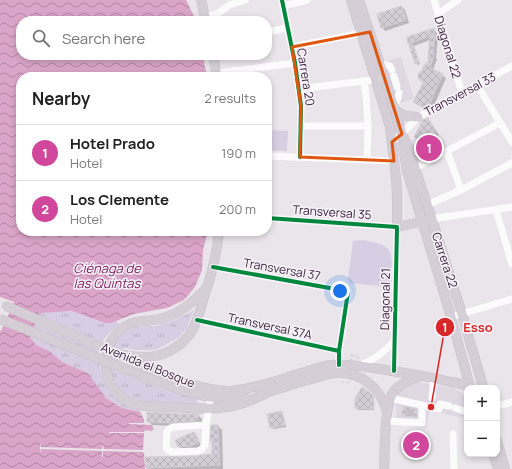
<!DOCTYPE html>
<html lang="en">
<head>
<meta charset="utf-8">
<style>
  :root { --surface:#fff; --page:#f2f2f2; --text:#222; --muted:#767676; --line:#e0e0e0; --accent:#d93025 }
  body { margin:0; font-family:Manrope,sans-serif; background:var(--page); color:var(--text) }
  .controls { position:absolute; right:12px; bottom:12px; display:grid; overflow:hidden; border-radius:8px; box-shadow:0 2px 6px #0003 }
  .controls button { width:36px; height:36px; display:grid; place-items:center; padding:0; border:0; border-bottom:1px solid var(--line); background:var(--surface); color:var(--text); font:20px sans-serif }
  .you { position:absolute; left:340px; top:291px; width:14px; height:14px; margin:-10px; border:3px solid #fff; border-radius:50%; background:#1a73e8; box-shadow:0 0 0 6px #1a73e833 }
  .badge { display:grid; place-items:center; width:26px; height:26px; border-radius:50%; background:var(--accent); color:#fff; font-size:13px; font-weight:700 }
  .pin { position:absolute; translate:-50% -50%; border:2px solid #fff; box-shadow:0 1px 4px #0006 }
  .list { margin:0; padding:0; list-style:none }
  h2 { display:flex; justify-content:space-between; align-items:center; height:52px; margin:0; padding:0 16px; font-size:17px }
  h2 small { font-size:13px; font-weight:400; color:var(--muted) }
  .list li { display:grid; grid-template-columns:26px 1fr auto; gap:12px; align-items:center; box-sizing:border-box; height:56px; padding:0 16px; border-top:1px solid var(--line) }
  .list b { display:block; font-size:15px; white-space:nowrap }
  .list p { margin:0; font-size:13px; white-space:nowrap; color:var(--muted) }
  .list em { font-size:13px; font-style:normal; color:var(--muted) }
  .icon { flex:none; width:22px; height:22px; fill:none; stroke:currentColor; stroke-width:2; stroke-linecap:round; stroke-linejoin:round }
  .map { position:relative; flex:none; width:512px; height:469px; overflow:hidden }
  .search { position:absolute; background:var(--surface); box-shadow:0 2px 6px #0003; left:16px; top:16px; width:256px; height:44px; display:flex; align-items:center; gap:10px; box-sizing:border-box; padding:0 14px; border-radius:16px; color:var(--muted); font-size:15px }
  .panel { position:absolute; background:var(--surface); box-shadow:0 2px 6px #0003; left:16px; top:72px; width:256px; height:164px; border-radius:16px }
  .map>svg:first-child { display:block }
  .built { fill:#dfd7e2 }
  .grass { fill:url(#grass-tufts) }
  .park { fill:#d8cee3 }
  .water { fill:url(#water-waves) }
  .shadow { fill:#0003 }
  .building { fill:url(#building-cross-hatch); stroke:#d2ced3 }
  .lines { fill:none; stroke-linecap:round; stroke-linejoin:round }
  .minor-tunnel { stroke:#c6bec8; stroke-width:7; stroke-dasharray:7 3.5; stroke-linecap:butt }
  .major-casing { stroke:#c9c1ca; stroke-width:10 }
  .path { stroke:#ccc5cd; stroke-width:1; stroke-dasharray:2 3; stroke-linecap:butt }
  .minor { stroke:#fcfbfc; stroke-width:7 }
  .major { stroke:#d5ced6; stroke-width:9 }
  .major-bridge-casing { stroke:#c9c1ca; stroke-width:10; stroke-linecap:butt }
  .path-bridge { stroke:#ccc5cd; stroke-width:1; stroke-dasharray:2 3; stroke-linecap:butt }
  .major-bridge { stroke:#d5ced6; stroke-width:9 }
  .cycleway-casing { stroke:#f7f3f9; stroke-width:6 }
  .cycleway { stroke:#00873e; stroke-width:4 }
  .marked { fill:none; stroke:#df560e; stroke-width:3; stroke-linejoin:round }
  .labels { text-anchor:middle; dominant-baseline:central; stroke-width:3; stroke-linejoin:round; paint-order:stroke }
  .street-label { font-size:12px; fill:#3c223e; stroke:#f7f3f9 }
  .water-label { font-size:13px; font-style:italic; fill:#7b1b59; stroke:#f7f3f9 }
  .leader { fill:none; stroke:#d62828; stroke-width:1.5 }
  .callout-dot { fill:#d62828; stroke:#f7f3f9; stroke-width:1.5 }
  .mark-label { font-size:12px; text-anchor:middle; font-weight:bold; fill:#fff }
  .callout-label { font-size:13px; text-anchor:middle; font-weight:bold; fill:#d62828; stroke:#f7f3f9; stroke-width:3; stroke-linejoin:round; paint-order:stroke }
</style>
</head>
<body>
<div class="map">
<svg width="512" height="469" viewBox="0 0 512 469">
  <defs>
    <pattern id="grass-tufts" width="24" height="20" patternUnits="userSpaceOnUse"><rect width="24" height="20" fill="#d8cee3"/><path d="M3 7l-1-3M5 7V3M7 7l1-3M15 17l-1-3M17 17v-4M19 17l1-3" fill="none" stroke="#bab1c4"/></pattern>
    <pattern id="water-waves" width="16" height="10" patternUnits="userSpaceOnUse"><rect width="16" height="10" fill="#daa5c8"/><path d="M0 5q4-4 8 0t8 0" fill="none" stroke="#b286a4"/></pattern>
    <pattern id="building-cross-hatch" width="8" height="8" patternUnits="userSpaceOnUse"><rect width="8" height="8" fill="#d3ced5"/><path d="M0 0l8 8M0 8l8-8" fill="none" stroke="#b6b1b8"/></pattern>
  </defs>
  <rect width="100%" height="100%" fill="#e9e5ea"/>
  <g class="built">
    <path d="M401,57L414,99L398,104L385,62Z"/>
    <path d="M416,382L453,388L460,391L467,401V419L430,410L426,429L396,424V405L398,391L408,385Z"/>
  </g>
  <g class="grass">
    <path d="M194,310L187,328L178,338L155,350H136L124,348L116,371L162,389L197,399V405L148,402L130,398L121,391L114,382L109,369L108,357L113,344L120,336L126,332L135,327L154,326L169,322L181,317Z"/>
    <path d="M61,311C66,311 71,311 77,312C90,316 102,327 116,321L120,324C112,330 103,338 100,348C97,361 102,385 112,394C120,402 130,405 140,408V412L122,408L106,398L88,373L64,363L49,351L36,345L30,337L40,313Z"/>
  </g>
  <g class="park">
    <path d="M267,130L288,131L287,151L267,150Z"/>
    <path d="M364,240C372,242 382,243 388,249C394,255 391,278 391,287L350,283L348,279L353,241Z"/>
  </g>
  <path class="water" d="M0,0H186L193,14L195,21H21V55H204C204,64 205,69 208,77H21V231H208L203,250L202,270L195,287L184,300L167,308L134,314L111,323H105L99,321L78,313L71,311L40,313L30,337L36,345L49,351L64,363L88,373L106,398L122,408L140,412L144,419V423H129V424L152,425L154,430H152V431L145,430L144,432H109V433H144L143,450L104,449L103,445L102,449L41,447L40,443V453L41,449L102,451V457H103V451L143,452L144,453L145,469H0V332L4,325L14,302L0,297Z"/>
  <g class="shadow">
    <path d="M402,7L405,10L409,23L385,31L382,27Z"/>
    <path d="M434,29L437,33L438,38L436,58L437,59L433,70L442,75L446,78L433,108L427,110L418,105L415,102L424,83L420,79L422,71L423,73L430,61L429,59L430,40L414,46L420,64L418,65L416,63L411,45L409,43Z"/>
    <path d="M430,122L439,135L436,137L444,152L427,160L424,157L425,144L416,137Z"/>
    <path d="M372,396L374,399V410H358L356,408Z"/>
    <path d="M282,412L283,414L286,427L273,429L271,427Z"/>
    <path d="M198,415L202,419L201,424L175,426L152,425L148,421Z"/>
    <path d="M218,426L222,430L223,469H149L147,467L213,455V442L211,441Z"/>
    <path d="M194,433L197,436L201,446L194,449H182L179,446Z"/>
    <path d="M422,433L426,434L427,436L425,443L422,442L420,440Z"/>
  </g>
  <g class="building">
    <path d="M402,6L406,20L381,28L377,14Z"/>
    <path d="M434,28L435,34L433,54L434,55L430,68L443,74L429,105L423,107L413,102L424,81L419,80L418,74L422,70V72L423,67L430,59L428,60L430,36L408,44L407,37Z"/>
    <path d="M413,44L419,63L415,64L409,45Z"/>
    <path d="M428,118L437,132L434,134L441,148L423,158L418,148L424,143L414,137L423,120Z"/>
    <path d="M362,387L370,393L373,396V409L355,408V399Z"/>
    <path d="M403,406L417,409V417L402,416Z"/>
    <path d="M282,411L285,425L270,428L267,414Z"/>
    <path d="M147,412L178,414H199L197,421L170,423L153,422H147Z"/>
    <path d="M211,425H218L220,465L146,468L145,457L198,456L201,455L212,454V441H210Z"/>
    <path d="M194,432L199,443L190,446L178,447L175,440Z"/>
  </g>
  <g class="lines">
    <path class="minor-tunnel" d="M410,416V406"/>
    <g class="major-casing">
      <g id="major">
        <path d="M201,0L206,21"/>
        <path d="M351,0L390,127L396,178L397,195V227L432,219"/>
        <path d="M359,0L395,110L402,134L410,150L415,168L432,219L462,314L482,383L483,388"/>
        <path d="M213,55L217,77"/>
        <path d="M395,110L405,116L418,117"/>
        <path d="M402,139L404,153L407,171L451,317L470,387"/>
        <path d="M207,288C193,302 179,315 159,319C146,322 136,319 124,327C97,346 100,390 131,403C136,405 141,405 146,406C173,407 207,411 233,406C246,403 257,398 268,392"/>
        <path d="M123,355C129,356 136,357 142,357C162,358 183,347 193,329C199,318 201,305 205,294C212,273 217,252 219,231"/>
        <path d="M150,368C173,378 206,392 231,391C256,389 281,379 305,372C313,370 322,366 331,365C349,363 374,368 392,371C409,374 426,376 442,380C452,383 463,382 471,388"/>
        <path d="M150,379C180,389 213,403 246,398"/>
        <path d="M264,393C279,389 293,384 308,380C317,377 326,374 335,373C361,371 380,388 387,411"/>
        <path d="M497,441L505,469"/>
        <path d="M493,454L498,469"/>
        <path d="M384,469C385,451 384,404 394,391C401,383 411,379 421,376"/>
      </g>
    </g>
    <g class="path">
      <path d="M351,356V355H358L359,359"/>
      <path d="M352,356H357V358L356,357"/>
      <path d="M342,382L350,383"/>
    </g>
    <g class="minor">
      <path d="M282,0L295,63L301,106L300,157"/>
      <path d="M434,0L462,93"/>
      <path d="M283,6L307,0"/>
      <path d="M438,14L458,0"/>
      <path d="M205,17L217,14L229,5L245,0"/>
      <path d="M267,32L287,28"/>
      <path d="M292,47L366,32"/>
      <path d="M380,64L390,66L392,70"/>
      <path d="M217,73L295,63"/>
      <path d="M394,76L397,87"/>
      <path d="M477,85L512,142"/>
      <path d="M299,89L380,79"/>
      <path d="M393,105L397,101L399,93"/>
      <path d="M301,126H368L366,96L364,81"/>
      <path d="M392,142L402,134L418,117L512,66"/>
      <path d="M447,151L461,190"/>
      <path d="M267,156L394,161"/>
      <path d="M367,160L368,126"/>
      <path d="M415,168L500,123"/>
      <path d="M427,205L461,190L512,163"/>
      <path d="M496,210L512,264"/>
      <path d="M267,218L397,227L394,371"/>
      <path d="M432,219L512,207"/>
      <path d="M213,267L346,291L348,292L339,351V365"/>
      <path d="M451,317L512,299"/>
      <path d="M197,320L339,351"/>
      <path d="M359,366C374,360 384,353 394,341"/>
      <path d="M390,398L439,409L440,404L449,406"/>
      <path d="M432,398L434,378"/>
      <path d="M497,406L512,402"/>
      <path d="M455,408L467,412"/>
      <path d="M387,421L422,423V405"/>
      <path d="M206,425L173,427L169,429L167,432L166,448L168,450L172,452L198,451L202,449L205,445L206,425L211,397"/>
      <path d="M453,434L454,469"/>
    </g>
    <use href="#major" class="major"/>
    <g class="major-bridge-casing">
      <g id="major-bridge">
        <path d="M6,306L150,368"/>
        <path d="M0,319L150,379"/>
      </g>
    </g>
    <path class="path-bridge" d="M350,380L351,357"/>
    <use href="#major-bridge" class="major-bridge"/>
    <g class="cycleway-casing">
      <g id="cycleway">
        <path d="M282,0L295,63L301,106L300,157"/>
        <path d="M267,218L397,227L394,371"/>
        <path d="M213,267L346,291L348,292L339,351V365"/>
        <path d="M197,320L339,351"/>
      </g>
    </g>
    <use href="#cycleway" class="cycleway"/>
  </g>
  <path class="marked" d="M370,32L402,134L392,142L394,161L300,157L301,106L292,47Z"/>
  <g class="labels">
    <g class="street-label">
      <text transform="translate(448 47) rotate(73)">Diagonal 22</text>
      <text transform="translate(306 77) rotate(81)">Carrera 20</text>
      <text transform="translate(460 94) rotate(-28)">Transversal 33</text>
      <text transform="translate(332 212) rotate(4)">Transversal 35</text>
      <text transform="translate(445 260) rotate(72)">Carrera 22</text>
      <text transform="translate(282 269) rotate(10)">Transversal 37</text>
      <text transform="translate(385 299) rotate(-89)">Diagonal 21</text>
      <text transform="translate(270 326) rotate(12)">Transversal 37A</text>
      <text transform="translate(148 365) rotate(22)">Avenida el Bosque</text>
    </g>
    <g class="water-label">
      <text x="107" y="268">Ciénaga de<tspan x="107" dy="15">las Quintas</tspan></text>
    </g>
  </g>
  <path class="leader" d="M431 407L445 327"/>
  <g class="callout-dot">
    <circle cx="431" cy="407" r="4"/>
    <circle cx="445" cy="327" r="10"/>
  </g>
  <g class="mark-label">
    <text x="445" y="332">1</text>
  </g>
  <g class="callout-label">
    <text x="478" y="332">Esso</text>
  </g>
</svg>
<div class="controls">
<button>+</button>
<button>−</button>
</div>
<div class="you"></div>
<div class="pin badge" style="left:429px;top:148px;background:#d1479c">1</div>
<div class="pin badge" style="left:416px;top:445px;background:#d1479c">2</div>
<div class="search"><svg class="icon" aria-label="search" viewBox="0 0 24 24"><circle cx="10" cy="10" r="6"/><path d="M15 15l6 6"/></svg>Search here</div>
<section class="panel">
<h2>Nearby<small>2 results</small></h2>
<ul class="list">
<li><span class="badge" style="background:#d1479c">1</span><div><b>Hotel Prado</b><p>Hotel</p></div><em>190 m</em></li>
<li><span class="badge" style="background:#d1479c">2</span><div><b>Los Clemente</b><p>Hotel</p></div><em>200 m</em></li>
</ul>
</section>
</div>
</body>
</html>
